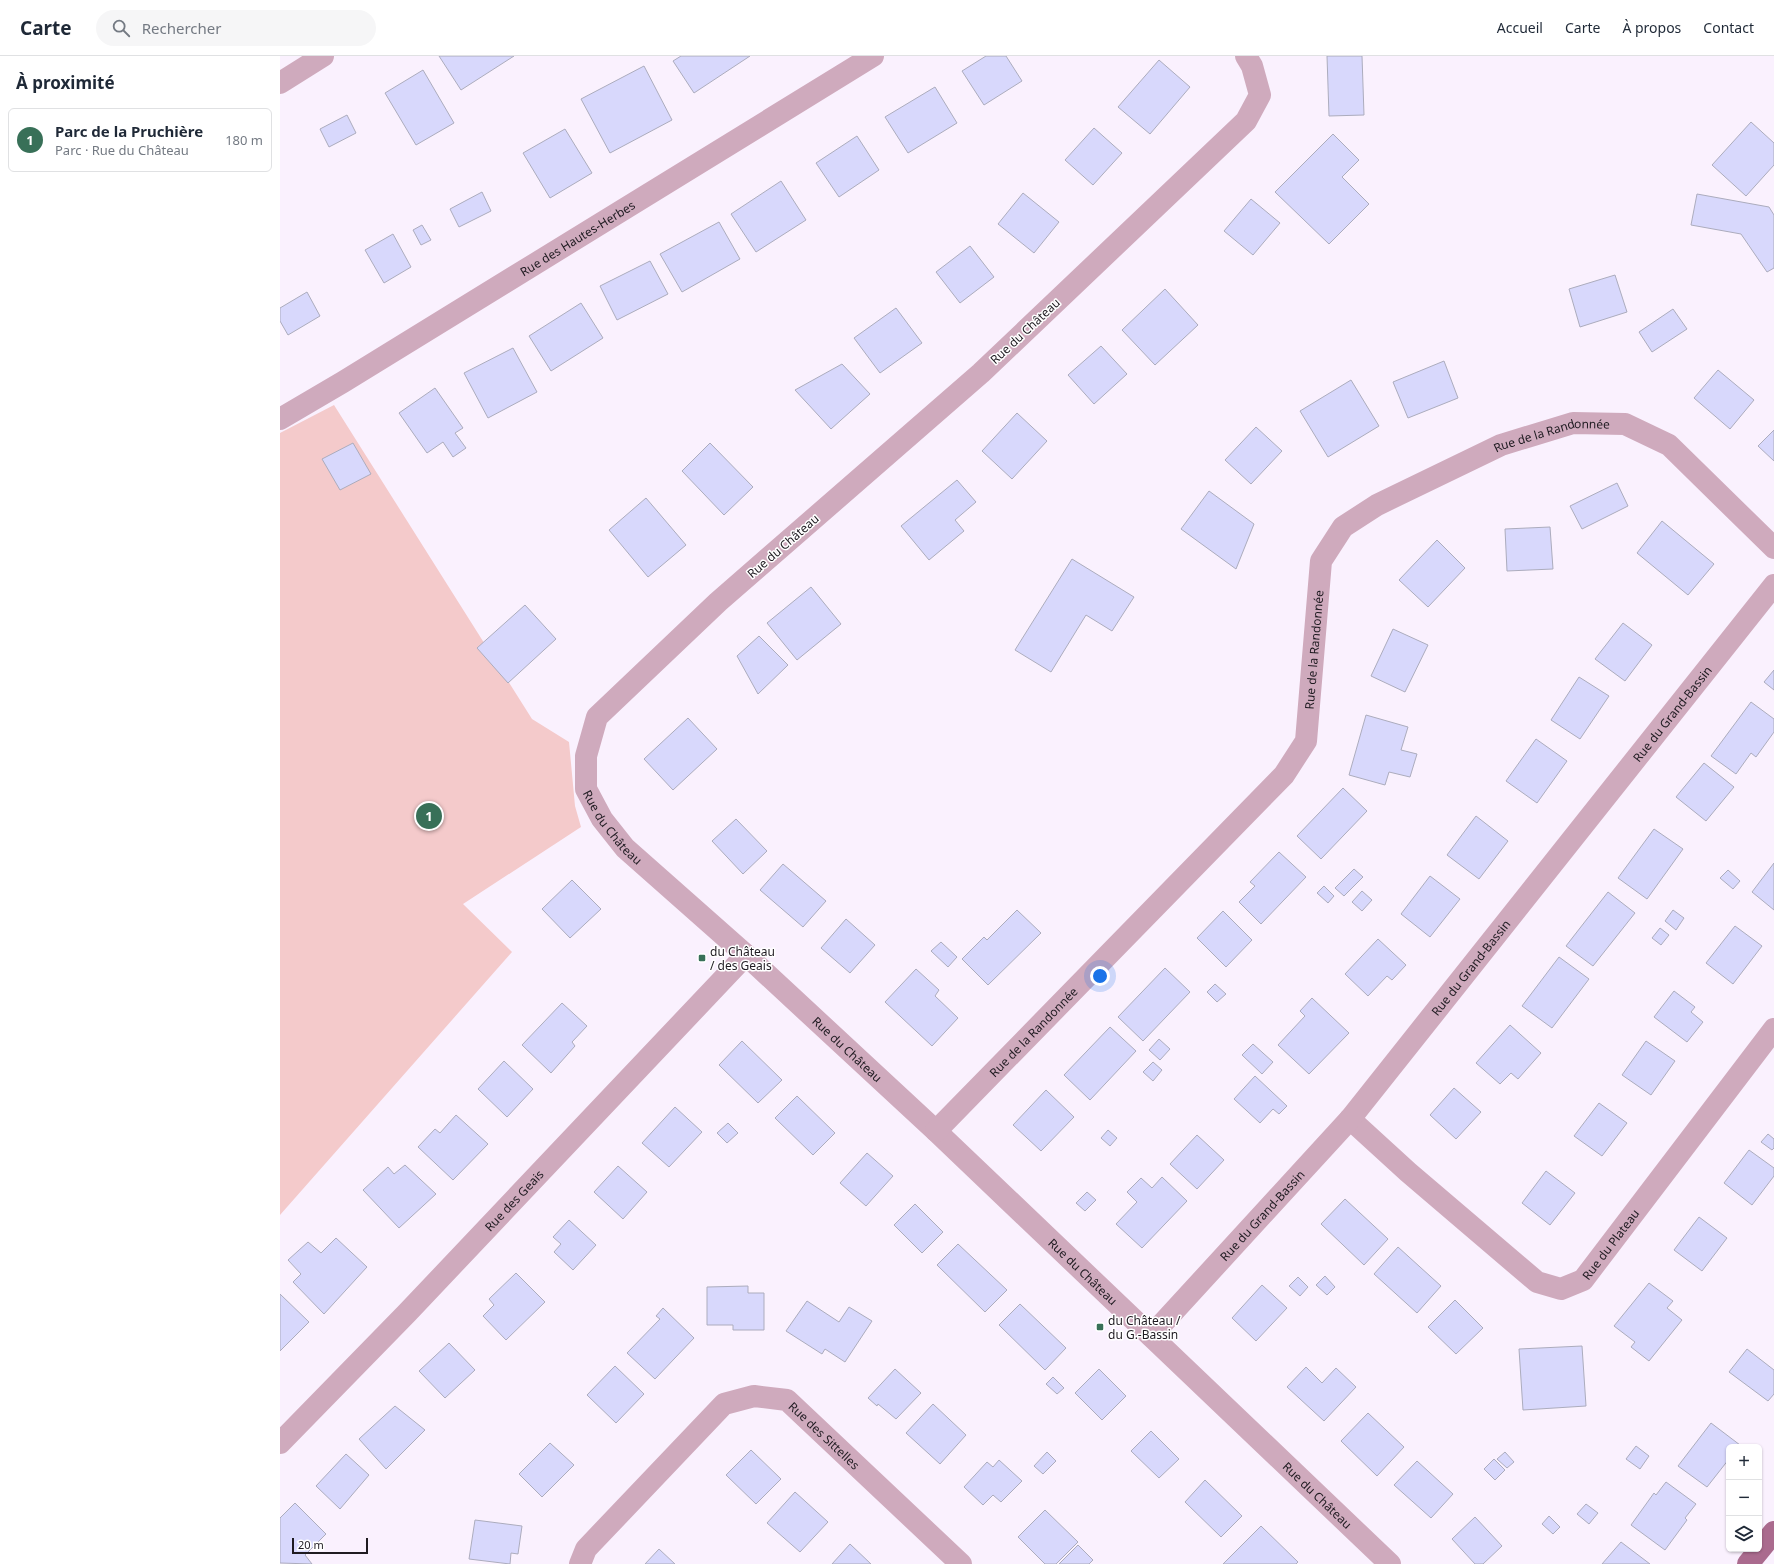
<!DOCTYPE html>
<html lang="fr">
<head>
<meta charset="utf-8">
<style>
  :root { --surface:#fff; --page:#f6f6f7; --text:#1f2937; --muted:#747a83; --line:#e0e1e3; --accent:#387058 }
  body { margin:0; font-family:"Noto Sans",sans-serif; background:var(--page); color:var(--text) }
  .controls { position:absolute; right:12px; bottom:12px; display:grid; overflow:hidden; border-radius:6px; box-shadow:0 1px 3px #0004 }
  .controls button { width:36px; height:36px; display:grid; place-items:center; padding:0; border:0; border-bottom:1px solid var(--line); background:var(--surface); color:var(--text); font:20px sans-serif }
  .scale { position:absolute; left:12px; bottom:10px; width:76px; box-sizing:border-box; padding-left:4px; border:2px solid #1f1b21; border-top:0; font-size:11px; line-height:14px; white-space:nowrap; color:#1f1b21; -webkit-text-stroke:3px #fff; paint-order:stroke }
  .you { position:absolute; left:820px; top:920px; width:14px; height:14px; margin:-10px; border:3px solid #fff; border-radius:50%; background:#1a73e8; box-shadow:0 0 0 6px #1a73e833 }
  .badge { display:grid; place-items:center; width:26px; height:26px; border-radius:50%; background:var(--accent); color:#fff; font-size:13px; font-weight:700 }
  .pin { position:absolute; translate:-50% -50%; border:2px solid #fff; box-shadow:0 1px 4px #0006 }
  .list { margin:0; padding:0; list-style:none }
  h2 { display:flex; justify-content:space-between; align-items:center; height:52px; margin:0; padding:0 16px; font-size:17px }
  h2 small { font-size:13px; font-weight:400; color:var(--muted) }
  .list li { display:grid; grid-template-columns:26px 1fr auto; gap:12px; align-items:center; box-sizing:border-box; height:64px; margin:0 8px 8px; padding:0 8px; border:1px solid var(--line); border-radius:6px }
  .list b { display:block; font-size:15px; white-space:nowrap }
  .list p { margin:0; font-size:13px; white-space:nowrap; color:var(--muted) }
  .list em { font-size:13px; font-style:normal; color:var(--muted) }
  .icon { flex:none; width:22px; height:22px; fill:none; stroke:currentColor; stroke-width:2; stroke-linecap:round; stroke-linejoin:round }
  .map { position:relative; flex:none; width:1494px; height:1508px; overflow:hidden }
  header { display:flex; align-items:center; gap:24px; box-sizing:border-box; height:56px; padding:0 20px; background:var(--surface); border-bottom:1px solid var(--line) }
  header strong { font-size:19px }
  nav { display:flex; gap:22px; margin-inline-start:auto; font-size:14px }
  .search { width:280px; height:36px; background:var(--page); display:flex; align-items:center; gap:10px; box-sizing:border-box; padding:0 14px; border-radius:22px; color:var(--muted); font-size:15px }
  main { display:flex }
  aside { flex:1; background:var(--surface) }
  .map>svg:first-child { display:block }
  .green { fill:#f4cacb }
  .building { fill:#d8d8fc; stroke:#acacbd }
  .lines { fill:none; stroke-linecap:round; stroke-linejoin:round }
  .minor { stroke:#cfaabd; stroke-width:22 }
  .major { stroke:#aa6b8e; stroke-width:22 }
  .poi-dot { fill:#387058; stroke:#fff; stroke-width:1.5 }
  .labels { text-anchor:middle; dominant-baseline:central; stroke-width:3; stroke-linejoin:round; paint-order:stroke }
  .street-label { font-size:12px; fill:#1f1b21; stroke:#fff }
  .poi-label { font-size:12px; fill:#1f1b21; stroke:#fff; text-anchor:start }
</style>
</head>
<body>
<header>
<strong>Carte</strong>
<div class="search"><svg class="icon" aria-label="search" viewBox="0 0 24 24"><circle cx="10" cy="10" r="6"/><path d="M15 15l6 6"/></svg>Rechercher</div>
<nav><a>Accueil</a><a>Carte</a><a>À propos</a><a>Contact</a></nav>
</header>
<main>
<aside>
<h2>À proximité<small></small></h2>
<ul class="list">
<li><span class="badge">1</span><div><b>Parc de la Pruchière</b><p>Parc · Rue du Château</p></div><em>180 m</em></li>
</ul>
</aside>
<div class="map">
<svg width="1494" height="1508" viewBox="0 0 1494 1508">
  <rect width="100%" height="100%" fill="#faf1fe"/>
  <path class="green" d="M54,349L252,663L289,686L295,750L301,771L183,848L232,896L0,1159V377Z"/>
  <g class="building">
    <path d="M159,0H234L181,34Z"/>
    <path d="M401,0H470L414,37L393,5Z"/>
    <path d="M706,0H726L742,25L704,49L682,15Z"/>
    <path d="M1047,0H1082L1084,59L1049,60Z"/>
    <path d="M879,4L910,31L870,78L838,51Z"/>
    <path d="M364,10L392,64L330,97L301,43Z"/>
    <path d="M143,14L174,67L136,89L105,37Z"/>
    <path d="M655,31L677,67L628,97L605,61Z"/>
    <path d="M67,59L76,77L49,91L40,73Z"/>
    <path d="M1471,66L1494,87V109L1466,140L1432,109Z"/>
    <path d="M814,72L842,97L813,129L785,104Z"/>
    <path d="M285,73L312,117L270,142L243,97Z"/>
    <path d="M1053,78L1079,104L1062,121L1089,148L1049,188L995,136Z"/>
    <path d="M577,80L599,114L559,141L536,107Z"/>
    <path d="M501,125L526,164L476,196L451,158Z"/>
    <path d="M202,136L211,155L179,171L170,153Z"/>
    <path d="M743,137L779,166L754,197L718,168Z"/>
    <path d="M1417,138L1489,151L1494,159V212L1487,216L1461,178L1411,169Z"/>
    <path d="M971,143L1000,167L973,199L944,175Z"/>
    <path d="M439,166L460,203L402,236L380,198Z"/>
    <path d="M142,169L151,184L141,189L133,174Z"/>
    <path d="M113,178L131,211L104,227L85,194Z"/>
    <path d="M690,190L714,221L680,247L656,216Z"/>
    <path d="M370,205L388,238L337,264L320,230Z"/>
    <path d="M1335,219L1347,256L1300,271L1289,233Z"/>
    <path d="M885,233L918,269L875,309L842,274Z"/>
    <path d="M27,236L40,260L8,279L0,265V252Z"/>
    <path d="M301,247L323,282L271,315L249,280Z"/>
    <path d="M616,252L642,287L600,317L574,282Z"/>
    <path d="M1393,253L1407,273L1372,296L1359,276Z"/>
    <path d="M821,290L847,318L814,348L788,319Z"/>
    <path d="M233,292L257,336L208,362L184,317Z"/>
    <path d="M1164,305L1178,342L1128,362L1113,326Z"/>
    <path d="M562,308L590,338L551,373L515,334Z"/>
    <path d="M1438,314L1474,344L1450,373L1414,342Z"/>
    <path d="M1071,324L1099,370L1048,401L1020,355Z"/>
    <path d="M155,332L183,372L175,377L186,392L173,401L163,386L147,397L119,357Z"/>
    <path d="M737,357L767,385L732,423L702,395Z"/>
    <path d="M976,371L1002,395L971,428L945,404Z"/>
    <path d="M1494,374V405L1478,390Z"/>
    <path d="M73,387L91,418L60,434L42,403Z"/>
    <path d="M430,387L473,431L444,459L402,415Z"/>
    <path d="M677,424L696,446L675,464L684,475L649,504L621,470Z"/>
    <path d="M1337,427L1348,450L1302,473L1290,450Z"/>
    <path d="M929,435L974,468L956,513L901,473Z"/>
    <path d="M366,442L406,489L368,521L329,474Z"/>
    <path d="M1382,465L1434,508L1408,539L1357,497Z"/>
    <path d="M1270,471L1273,513L1227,515L1225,473Z"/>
    <path d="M1157,484L1185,512L1148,551L1119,524Z"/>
    <path d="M792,503L854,541L832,575L806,559L771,616L735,594Z"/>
    <path d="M531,531L561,568L517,604L487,567Z"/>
    <path d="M245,549L276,583L228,627L197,592Z"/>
    <path d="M1343,567L1372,589L1345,625L1315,603Z"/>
    <path d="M1113,573L1148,589L1125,636L1091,620Z"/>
    <path d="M479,580L508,609L478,638L457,600Z"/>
    <path d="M1494,614V634L1484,626Z"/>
    <path d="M1299,621L1329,640L1300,683L1271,664Z"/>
    <path d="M1471,646L1494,663V676L1476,701L1471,697L1456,718L1431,700Z"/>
    <path d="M1086,659L1128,671L1121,694L1137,698L1130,721L1109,716L1105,729L1069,719Z"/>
    <path d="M408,662L437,693L393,734L364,703Z"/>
    <path d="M1256,683L1287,705L1257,747L1226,725Z"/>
    <path d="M1424,707L1454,731L1426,765L1396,741Z"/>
    <path d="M1063,732L1087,755L1041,803L1017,780Z"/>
    <path d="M1196,760L1228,785L1199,823L1167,799Z"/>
    <path d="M456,763L487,795L463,818L432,785Z"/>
    <path d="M1374,773L1403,793L1367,843L1338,822Z"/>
    <path d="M999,796L1026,821L981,868L959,846L975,830L970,826Z"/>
    <path d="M1494,807V854L1472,836Z"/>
    <path d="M503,808L546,845L523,871L480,834Z"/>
    <path d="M1074,813L1083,821L1064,840L1055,832Z"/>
    <path d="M1448,814L1460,825L1453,833L1440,822Z"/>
    <path d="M1150,820L1180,843L1150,881L1121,858Z"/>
    <path d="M292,824L321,853L290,882L262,853Z"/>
    <path d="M1044,830L1054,840L1048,847L1037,837Z"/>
    <path d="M1082,835L1092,844L1082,855L1072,846Z"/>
    <path d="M1328,836L1355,857L1313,910L1286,890Z"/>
    <path d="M737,854L761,877L708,929L682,903L704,881L707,884Z"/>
    <path d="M1393,854L1404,862L1396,874L1385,865Z"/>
    <path d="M943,855L972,884L946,911L917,882Z"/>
    <path d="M566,863L595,889L570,917L541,892Z"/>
    <path d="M1455,870L1482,890L1453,928L1426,907Z"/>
    <path d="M1380,872L1389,879L1381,889L1372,882Z"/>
    <path d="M1098,883L1126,909L1112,924L1107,920L1088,940L1065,918Z"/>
    <path d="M661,886L677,901L668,911L651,895Z"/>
    <path d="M1279,901L1309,923L1272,972L1242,950Z"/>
    <path d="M885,912L910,936L863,985L838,961Z"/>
    <path d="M636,913L659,934L655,940L678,962L652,990L605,946Z"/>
    <path d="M935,928L946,938L937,946L927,936Z"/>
    <path d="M1394,935L1415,951L1411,956L1423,966L1407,986L1374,961Z"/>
    <path d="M1032,942L1069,977L1029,1018L998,989L1025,960L1020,955Z"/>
    <path d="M282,947L307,970L292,986L295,990L271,1017L242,989Z"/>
    <path d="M1230,969L1261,997L1238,1023L1231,1017L1220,1028L1196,1007Z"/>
    <path d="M830,971L856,995L810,1044L784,1019Z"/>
    <path d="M879,983L890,993L880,1004L869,994Z"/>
    <path d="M462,985L502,1024L478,1047L439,1009Z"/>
    <path d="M1366,985L1395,1005L1371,1039L1342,1019Z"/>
    <path d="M973,988L993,1006L982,1018L962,999Z"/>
    <path d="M224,1005L253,1033L227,1061L198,1033Z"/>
    <path d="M873,1006L882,1014L873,1025L863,1016Z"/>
    <path d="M975,1020L1007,1050L999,1058L993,1053L980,1067L954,1043Z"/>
    <path d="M1174,1032L1201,1056L1176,1083L1150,1059Z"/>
    <path d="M766,1034L794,1061L761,1095L733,1069Z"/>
    <path d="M517,1040L555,1077L533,1099L495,1062Z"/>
    <path d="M1319,1047L1347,1067L1322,1100L1294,1080Z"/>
    <path d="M395,1051L422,1076L389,1111L362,1087Z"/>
    <path d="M176,1059L208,1088L173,1124L138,1091L155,1073L160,1077Z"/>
    <path d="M448,1067L458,1077L447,1087L437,1077Z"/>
    <path d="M828,1074L837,1082L830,1090L821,1082Z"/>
    <path d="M1488,1078L1494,1083V1092L1492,1094L1481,1086Z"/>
    <path d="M917,1079L944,1104L917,1133L890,1108Z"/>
    <path d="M1469,1094L1494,1112V1120L1472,1149L1444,1127Z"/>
    <path d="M587,1097L613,1120L586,1150L560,1127Z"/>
    <path d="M125,1109L156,1138L119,1172L83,1134L108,1111L114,1118Z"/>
    <path d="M338,1110L367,1136L343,1163L314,1136Z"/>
    <path d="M1266,1115L1295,1137L1270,1169L1242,1147Z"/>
    <path d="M882,1121L907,1145L862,1192L836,1168L857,1146L847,1136L861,1122L872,1132Z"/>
    <path d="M807,1136L816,1144L805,1155L796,1147Z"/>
    <path d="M1065,1143L1108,1183L1084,1209L1041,1168Z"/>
    <path d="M635,1148L663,1176L642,1197L614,1169Z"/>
    <path d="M1419,1161L1447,1182L1422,1215L1394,1194Z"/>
    <path d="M289,1164L316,1189L293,1214L274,1196L281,1188L273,1181Z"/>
    <path d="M56,1182L87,1211L44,1258L13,1226L21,1218L8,1204L28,1186L41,1197Z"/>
    <path d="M678,1188L727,1234L705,1256L657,1209Z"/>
    <path d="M1118,1191L1161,1230L1137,1257L1094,1218Z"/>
    <path d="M236,1217L265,1246L226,1284L203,1260L214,1249L209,1243Z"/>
    <path d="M1045,1220L1055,1231L1047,1239L1036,1229Z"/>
    <path d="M1018,1221L1028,1231L1020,1240L1009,1230Z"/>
    <path d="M1369,1227L1393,1245L1387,1252L1402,1264L1369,1305L1351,1291L1355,1286L1334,1270Z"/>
    <path d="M982,1229L1007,1252L976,1285L952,1262Z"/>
    <path d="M468,1230V1237H484V1274H453V1269H427V1231Z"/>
    <path d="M0,1238L29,1266L0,1295Z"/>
    <path d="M1175,1244L1203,1272L1176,1298L1148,1271Z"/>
    <path d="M527,1245L559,1266L569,1251L592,1265L565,1306L545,1293L542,1298L506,1275Z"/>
    <path d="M740,1248L786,1292L765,1314L719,1269Z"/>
    <path d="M383,1252L414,1282L375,1323L347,1297L380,1263L376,1260Z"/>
    <path d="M169,1287L195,1314L165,1342L139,1315Z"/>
    <path d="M1302,1290L1306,1350L1243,1354L1239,1293Z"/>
    <path d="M1467,1293L1494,1314V1338L1488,1345L1449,1316Z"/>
    <path d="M335,1310L364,1338L336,1367L307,1339Z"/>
    <path d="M1026,1311L1042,1327L1056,1312L1076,1331L1044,1365L1007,1331Z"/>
    <path d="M615,1313L641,1337L616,1363L598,1348L597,1350L588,1342Z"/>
    <path d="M819,1313L846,1340L822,1364L795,1337Z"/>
    <path d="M773,1321L784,1332L777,1338L766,1328Z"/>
    <path d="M653,1348L686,1379L660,1408L626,1377Z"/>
    <path d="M115,1350L145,1374L106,1413L79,1383Z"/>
    <path d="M1088,1357L1124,1391L1097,1420L1061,1385Z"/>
    <path d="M1431,1367L1460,1389L1458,1391H1449V1403L1427,1431L1398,1410Z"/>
    <path d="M871,1375L899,1403L879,1422L851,1395Z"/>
    <path d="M270,1387L294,1409L262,1441L239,1418Z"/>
    <path d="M1356,1390L1369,1400L1360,1413L1346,1403Z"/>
    <path d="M471,1394L501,1423L476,1448L446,1419Z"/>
    <path d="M767,1396L776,1405L763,1418L754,1410Z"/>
    <path d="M1225,1396L1234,1406L1227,1412L1217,1403Z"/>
    <path d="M66,1398L89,1419L60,1453L36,1430Z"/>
    <path d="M1214,1403L1225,1414L1215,1424L1204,1413Z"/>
    <path d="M719,1404L742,1425L721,1446L713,1439L703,1449L684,1431L707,1406L713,1411Z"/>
    <path d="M1137,1405L1173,1438L1151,1462L1114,1429Z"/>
    <path d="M925,1424L962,1460L941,1481L905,1446Z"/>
    <path d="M1386,1426L1416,1448L1405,1462L1407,1464L1385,1494L1351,1469L1374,1437L1376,1439Z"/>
    <path d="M515,1436L548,1466L520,1496L487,1467Z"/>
    <path d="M15,1447L46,1478L25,1499L32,1508L0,1507V1462Z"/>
    <path d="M1306,1448L1318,1457L1309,1468L1297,1458Z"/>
    <path d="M765,1454L798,1486L776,1508H765L738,1481Z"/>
    <path d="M1269,1460L1280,1471L1273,1478L1262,1468Z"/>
    <path d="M1195,1461L1222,1490L1203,1508H1195L1172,1483Z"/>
    <path d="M195,1464L242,1470L238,1498L231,1497L230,1508L189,1503Z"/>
    <path d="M981,1470L1018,1506L1016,1508H943Z"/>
    <path d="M1341,1486L1370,1508H1322Z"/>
    <path d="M570,1488L591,1508H552Z"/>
    <path d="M798,1489L813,1504L809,1508H779Z"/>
    <path d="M379,1493L395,1508H365Z"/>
  </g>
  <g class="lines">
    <g class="minor">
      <path id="s1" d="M966,0L972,10L980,39L966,65L701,317L438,546L317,661L306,700V733L322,763L345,792L466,899L656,1075L1110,1508"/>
      <path d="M0,27L43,0"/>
      <path id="s2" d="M0,363L63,326L593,0"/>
      <path id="s3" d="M1070,1063L1128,1116L1257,1226L1281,1233L1303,1224L1494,973"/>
      <path id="s4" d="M656,1075L1004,719L1026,685L1041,505L1063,471L1097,449L1221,389L1293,367L1345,368L1389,389L1494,492"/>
      <path id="s5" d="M871,1280L1070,1063L1494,529"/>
      <path id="s6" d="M0,1387L127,1257L466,899"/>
      <path id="s7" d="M300,1508L306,1493L444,1348L474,1340L507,1344L681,1508"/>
    </g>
    <path class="major" d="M1468,1508L1494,1476"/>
  </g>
  <g class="poi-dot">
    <rect x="418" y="898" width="8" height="8" rx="2"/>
    <rect x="816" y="1267" width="8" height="8" rx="2"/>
  </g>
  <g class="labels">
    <g class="street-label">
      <text stroke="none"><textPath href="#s2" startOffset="348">Rue des Hautes-Herbes</textPath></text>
      <text transform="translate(745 275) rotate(-43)">Rue du Château</text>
      <text stroke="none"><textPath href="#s4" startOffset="990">Rue de la Randonnée</textPath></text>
      <text transform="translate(503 490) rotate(-41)">Rue du Château</text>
      <text stroke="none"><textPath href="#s4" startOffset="630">Rue de la Randonnée</textPath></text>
      <text stroke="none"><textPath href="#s5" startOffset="812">Rue du Grand-Bassin</textPath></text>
      <text stroke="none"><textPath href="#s1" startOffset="1073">Rue du Château</textPath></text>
      <text stroke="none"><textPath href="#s5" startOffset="488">Rue du Grand-Bassin</textPath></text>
      <text stroke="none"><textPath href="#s4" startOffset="139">Rue de la Randonnée</textPath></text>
      <text stroke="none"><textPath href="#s1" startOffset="1397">Rue du Château</textPath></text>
      <text stroke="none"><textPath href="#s6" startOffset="337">Rue des Geais</textPath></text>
      <text stroke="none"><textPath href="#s5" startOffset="164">Rue du Grand-Bassin</textPath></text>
      <text stroke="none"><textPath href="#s3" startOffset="342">Rue du Plateau</textPath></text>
      <text stroke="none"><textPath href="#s1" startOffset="1721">Rue du Château</textPath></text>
      <text stroke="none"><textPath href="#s7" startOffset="332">Rue des Sittelles</textPath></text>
      <text stroke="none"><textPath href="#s1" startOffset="2045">Rue du Château</textPath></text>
    </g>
    <g class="poi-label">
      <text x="430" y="895">du Château<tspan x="430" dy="14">/ des Geais</tspan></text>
      <text x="828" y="1264">du Château /<tspan x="828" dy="14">du G.-Bassin</tspan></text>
    </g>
  </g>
</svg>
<div class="controls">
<button>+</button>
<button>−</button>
<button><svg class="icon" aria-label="layers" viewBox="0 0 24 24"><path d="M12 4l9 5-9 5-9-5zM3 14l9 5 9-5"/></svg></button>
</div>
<div class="scale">20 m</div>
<div class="you"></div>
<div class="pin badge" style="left:149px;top:760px">1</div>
</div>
</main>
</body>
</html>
